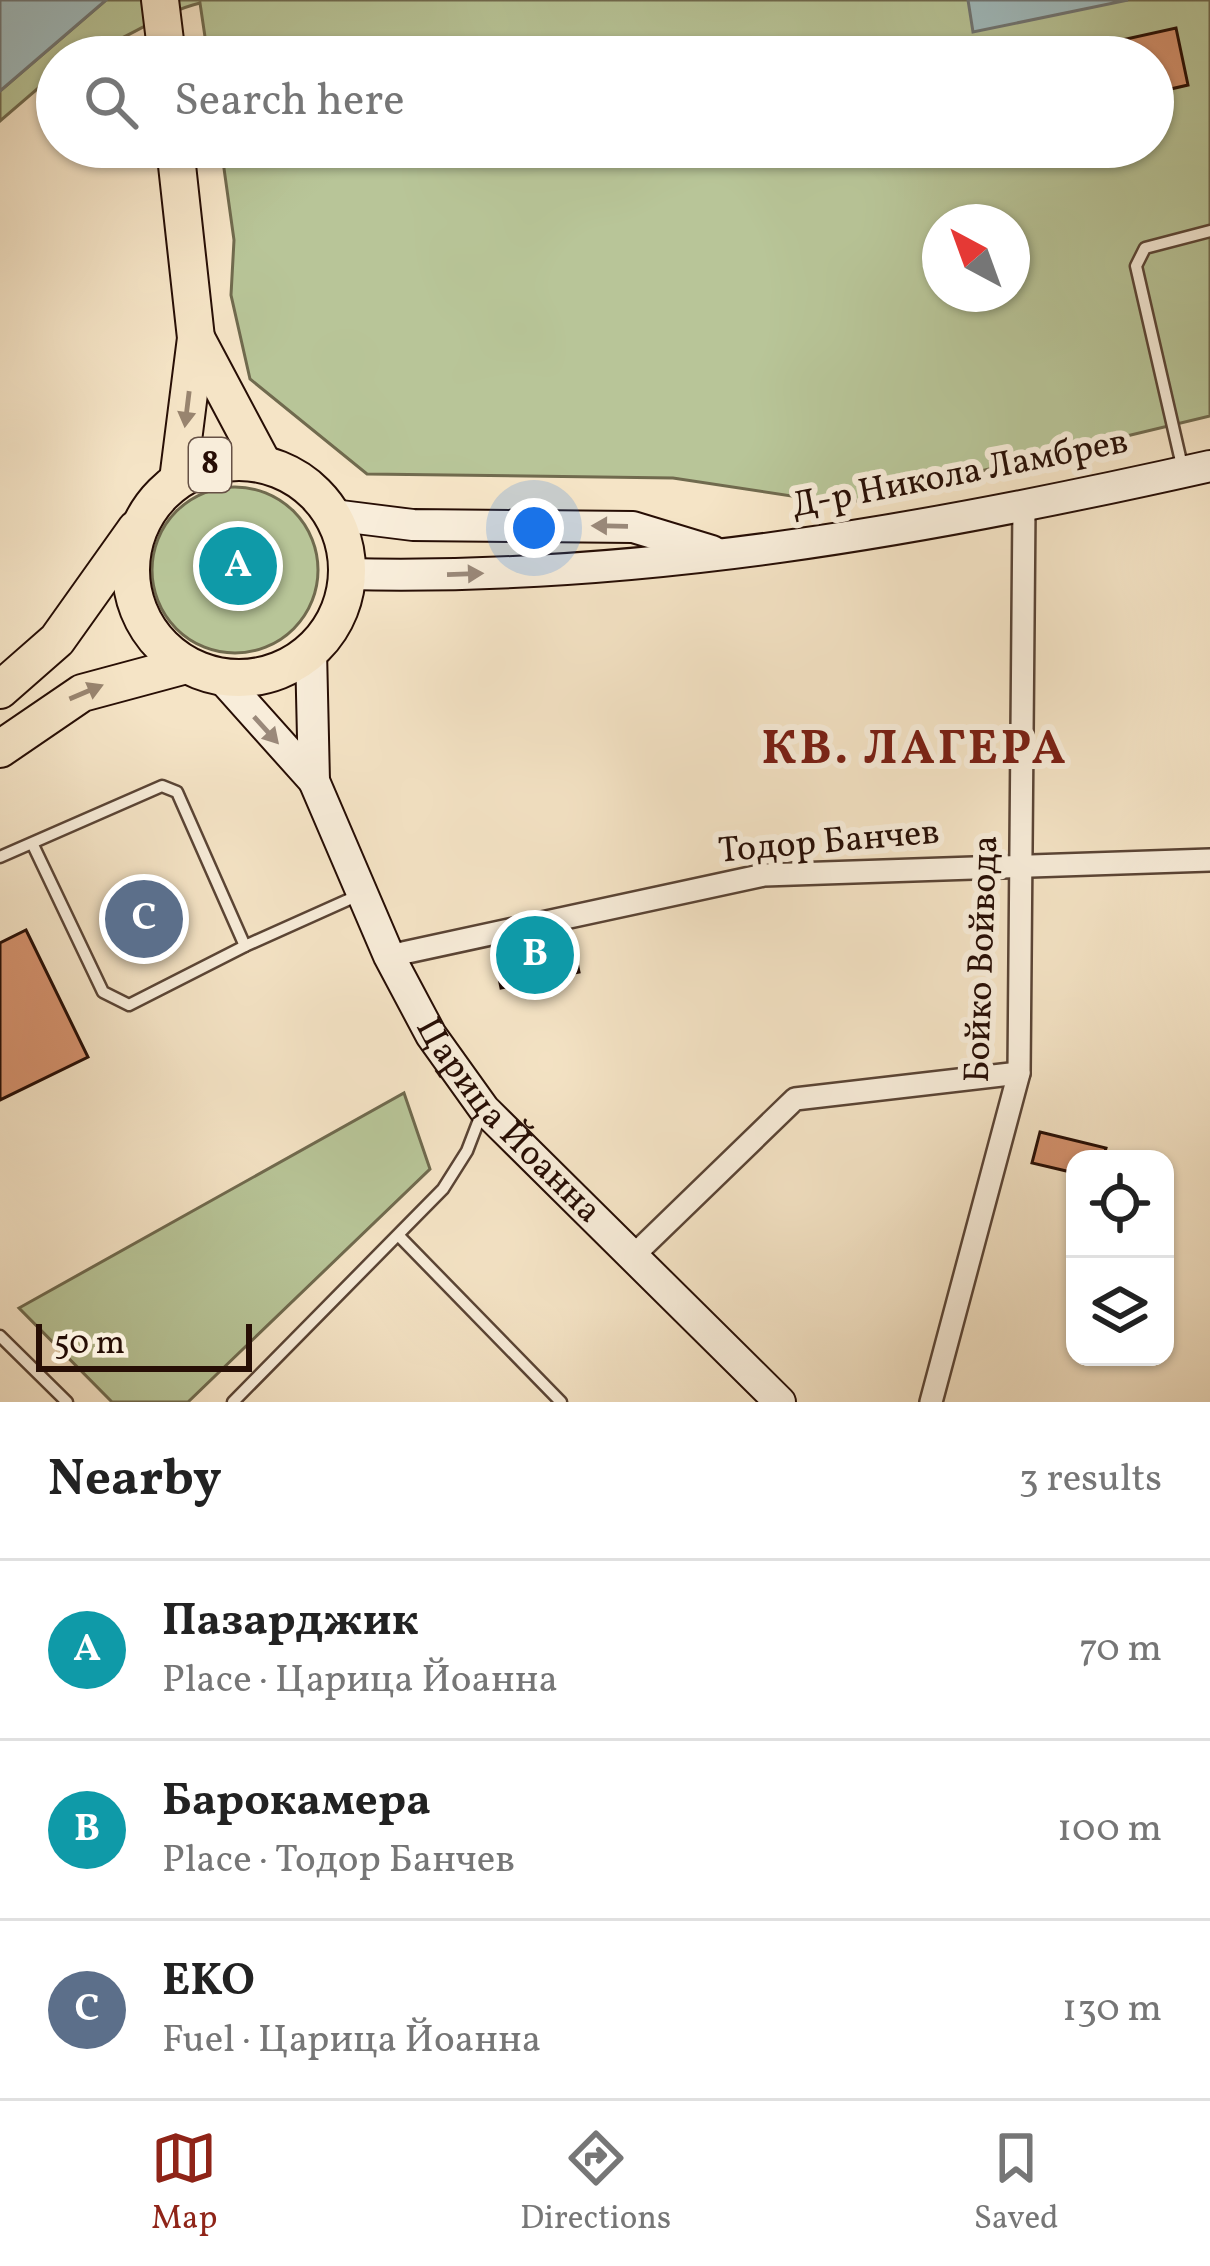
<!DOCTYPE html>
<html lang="en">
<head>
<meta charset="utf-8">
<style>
  :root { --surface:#fff; --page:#f2f2f2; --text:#222; --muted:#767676; --line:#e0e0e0; --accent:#8f2418 }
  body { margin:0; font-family:Vollkorn,serif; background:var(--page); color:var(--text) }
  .controls { position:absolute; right:36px; bottom:36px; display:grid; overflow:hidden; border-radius:24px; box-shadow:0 3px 9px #0004 }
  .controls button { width:108px; height:108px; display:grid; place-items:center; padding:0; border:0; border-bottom:3px solid var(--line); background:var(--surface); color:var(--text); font:60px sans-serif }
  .compass { position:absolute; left:922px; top:204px; width:108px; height:108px; border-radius:50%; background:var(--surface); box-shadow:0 3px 9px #0004; rotate:319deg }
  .scale { position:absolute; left:36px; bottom:30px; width:216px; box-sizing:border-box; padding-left:12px; border:6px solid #270e05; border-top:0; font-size:33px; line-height:42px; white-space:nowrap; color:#270e05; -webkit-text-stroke:9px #f8edda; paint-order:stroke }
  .you { position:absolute; left:534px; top:528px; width:42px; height:42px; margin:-30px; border:9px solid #fff; border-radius:50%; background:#1a73e8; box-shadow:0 0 0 18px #1a73e833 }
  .badge { display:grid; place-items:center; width:78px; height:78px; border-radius:50%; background:var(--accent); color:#fff; font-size:39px; font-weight:700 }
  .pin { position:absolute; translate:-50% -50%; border:6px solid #fff; box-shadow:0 3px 12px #0006 }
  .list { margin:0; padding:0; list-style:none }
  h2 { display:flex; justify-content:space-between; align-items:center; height:156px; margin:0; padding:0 48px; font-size:51px }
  h2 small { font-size:39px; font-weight:400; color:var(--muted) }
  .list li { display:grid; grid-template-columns:78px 1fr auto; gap:36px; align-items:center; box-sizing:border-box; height:180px; padding:0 48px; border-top:3px solid var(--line) }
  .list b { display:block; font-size:45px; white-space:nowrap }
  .list p { margin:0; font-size:39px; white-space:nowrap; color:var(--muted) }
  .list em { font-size:39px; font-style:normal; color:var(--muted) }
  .icon { flex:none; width:66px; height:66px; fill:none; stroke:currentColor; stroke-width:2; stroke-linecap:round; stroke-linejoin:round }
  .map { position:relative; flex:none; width:1210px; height:1402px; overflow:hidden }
  .search { position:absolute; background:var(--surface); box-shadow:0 3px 9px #0004; left:36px; right:36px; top:36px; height:132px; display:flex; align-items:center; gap:30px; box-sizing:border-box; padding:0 42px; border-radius:66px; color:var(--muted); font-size:45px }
  .sheet { height:696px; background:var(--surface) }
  nav { display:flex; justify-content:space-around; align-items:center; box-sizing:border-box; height:168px; border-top:3px solid var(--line); background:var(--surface); font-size:33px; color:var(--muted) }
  nav a { display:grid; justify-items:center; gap:6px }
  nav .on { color:var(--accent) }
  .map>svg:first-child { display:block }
  .green { fill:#b8c598; stroke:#706a4e; stroke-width:3; fill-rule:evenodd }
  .water { fill:#a0bcbf; stroke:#707675; stroke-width:3 }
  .building { fill:#d5926e; stroke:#270e05; stroke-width:3 }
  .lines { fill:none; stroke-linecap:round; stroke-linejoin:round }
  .lane-casing { stroke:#5a4435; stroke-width:15 }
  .street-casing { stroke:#5a4435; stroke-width:26 }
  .secondary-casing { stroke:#270e05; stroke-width:34 }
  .primary-casing { stroke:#270e05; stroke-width:40 }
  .lane { stroke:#f8edda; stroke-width:10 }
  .street { stroke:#f8edda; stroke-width:21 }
  .secondary { stroke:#f8edda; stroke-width:30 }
  .primary { stroke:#f5e4c6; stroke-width:36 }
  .oneway { fill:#98846f }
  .oneway2 { fill:#9a897a }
  .labels { text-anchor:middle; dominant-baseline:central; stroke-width:12; stroke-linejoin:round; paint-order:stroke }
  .shield { fill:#f8edda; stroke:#665145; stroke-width:3 }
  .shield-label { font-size:33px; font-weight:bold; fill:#270e05 }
  .street-label { font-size:36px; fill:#270e05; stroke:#f8edda }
  .district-label { font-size:48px; font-weight:bold; letter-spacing:3px; fill:#7a1f14; stroke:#f8edda }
</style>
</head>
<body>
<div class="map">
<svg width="1210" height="1402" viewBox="0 0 1210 1402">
  <rect width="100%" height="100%" fill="#f5e4c6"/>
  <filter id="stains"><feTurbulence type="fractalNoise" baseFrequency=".00167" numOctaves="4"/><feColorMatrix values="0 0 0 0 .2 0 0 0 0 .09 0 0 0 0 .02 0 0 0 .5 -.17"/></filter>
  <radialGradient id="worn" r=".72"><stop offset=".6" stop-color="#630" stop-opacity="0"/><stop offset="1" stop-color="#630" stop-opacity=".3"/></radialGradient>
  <g class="green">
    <path d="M106,0H1210V416L844,504L673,478L367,474L250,379L231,295L234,240L221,147H1153V57H208L200,3C150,15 108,57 57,57V72L0,121V91ZM940,222H1012V294H940Z"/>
    <circle cx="235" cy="570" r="83"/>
    <path d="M404,1093L430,1169L188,1402H112L19,1308Z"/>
  </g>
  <g class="water">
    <path d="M0,0H106L0,91Z"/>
    <path d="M968,0H1128L973,32Z"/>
  </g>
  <g class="building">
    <path d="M1176,28L1188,85L1153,93V57H1045Z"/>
    <path d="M569,922L579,972L501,988L491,938Z"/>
    <path d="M26,930L88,1057L0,1100V943Z"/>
    <path d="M1040,1132L1106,1148L1103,1159H1075V1173L1032,1163Z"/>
  </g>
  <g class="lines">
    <g class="lane-casing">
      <g id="lane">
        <path d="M1183,470L1136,266L1145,248L1210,231"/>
        <path d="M33,845L103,992L129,1005L245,946"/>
        <path d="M0,857L162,786L177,792L245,946L361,894"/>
        <path d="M400,1237L561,1402"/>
        <path d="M0,1336L67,1402"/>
        <path d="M233,1402L443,1189L467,1151L482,1112"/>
      </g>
    </g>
    <g class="street-casing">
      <g id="street">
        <path d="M389,956L764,875L1210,860"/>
        <path d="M633,1256L795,1099L1019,1073"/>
        <path d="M931,1402L1019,1073L1024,507"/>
      </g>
    </g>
    <g class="secondary-casing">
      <g id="secondary">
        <path d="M333,515L413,525L633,527L712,551"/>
        <path d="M348,574C639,581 926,530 1210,466"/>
        <path id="s1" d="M311,651L314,781L389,956L431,1035L484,1109L780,1402"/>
        <path d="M220,676L314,781"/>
      </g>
    </g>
    <g class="primary-casing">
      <g id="primary">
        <path d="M160,0L167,57"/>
        <path d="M175,147L196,338L178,480"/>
        <path d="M196,338L263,464"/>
        <circle cx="239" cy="570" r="108"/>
        <path d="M0,690L57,640L136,529"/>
        <path d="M0,749L82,693L186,665"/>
      </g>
    </g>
    <use href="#lane" class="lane"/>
    <use href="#street" class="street"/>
    <use href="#secondary" class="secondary"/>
    <use href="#primary" class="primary"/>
  </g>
  <defs><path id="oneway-solid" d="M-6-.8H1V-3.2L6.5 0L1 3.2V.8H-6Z" transform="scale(3)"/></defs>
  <g class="oneway">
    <use href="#oneway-solid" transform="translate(187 409) rotate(97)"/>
    <use href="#oneway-solid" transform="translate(86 692) rotate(-23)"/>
  </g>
  <g class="oneway2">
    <use href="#oneway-solid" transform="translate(610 526) rotate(-179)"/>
    <use href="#oneway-solid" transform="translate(465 574) rotate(-2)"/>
    <use href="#oneway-solid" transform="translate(266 730) rotate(48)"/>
  </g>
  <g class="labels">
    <rect class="shield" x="189" y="438" width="42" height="54" rx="9"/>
    <g class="shield-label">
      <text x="210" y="465">8</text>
    </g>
    <g class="street-label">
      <text transform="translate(960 475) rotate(-11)">Д-р Никола Ламбрев</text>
      <text transform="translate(829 843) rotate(-5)">Тодор Банчев</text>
      <text transform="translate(983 959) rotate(-88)">Бойко Войвода</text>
      <text stroke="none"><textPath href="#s1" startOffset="525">Царица Йоанна</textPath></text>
    </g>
    <g class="district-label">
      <text x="915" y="750">КВ. ЛАГЕРА</text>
    </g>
  </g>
  <rect width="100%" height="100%" filter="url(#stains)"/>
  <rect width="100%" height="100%" fill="url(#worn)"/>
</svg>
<div class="controls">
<button><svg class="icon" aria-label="locate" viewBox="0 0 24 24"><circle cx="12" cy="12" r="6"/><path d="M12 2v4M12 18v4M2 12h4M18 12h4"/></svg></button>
<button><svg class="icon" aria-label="layers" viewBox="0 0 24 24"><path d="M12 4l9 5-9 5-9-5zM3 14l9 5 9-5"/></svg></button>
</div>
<svg class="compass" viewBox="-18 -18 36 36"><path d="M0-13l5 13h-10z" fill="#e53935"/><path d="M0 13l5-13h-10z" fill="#767676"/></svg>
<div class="scale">50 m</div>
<div class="you"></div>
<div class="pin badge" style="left:238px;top:566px;background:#0f9aa8">A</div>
<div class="pin badge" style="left:535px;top:955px;background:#0f9aa8">B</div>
<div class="pin badge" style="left:144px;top:919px;background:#5c6f8a">C</div>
<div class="search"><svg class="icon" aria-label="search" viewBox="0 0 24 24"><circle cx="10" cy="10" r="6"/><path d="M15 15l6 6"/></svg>Search here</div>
</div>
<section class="sheet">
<h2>Nearby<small>3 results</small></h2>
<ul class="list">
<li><span class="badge" style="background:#0f9aa8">A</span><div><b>Пазарджик</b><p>Place · Царица Йоанна</p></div><em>70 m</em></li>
<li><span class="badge" style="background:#0f9aa8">B</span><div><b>Барокамера</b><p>Place · Тодор Банчев</p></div><em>100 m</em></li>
<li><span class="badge" style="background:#5c6f8a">C</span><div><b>EKO</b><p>Fuel · Царица Йоанна</p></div><em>130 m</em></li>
</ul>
</section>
<nav>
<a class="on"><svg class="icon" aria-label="map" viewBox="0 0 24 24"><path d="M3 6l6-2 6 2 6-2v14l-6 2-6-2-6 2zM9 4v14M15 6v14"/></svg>Map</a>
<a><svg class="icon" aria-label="directions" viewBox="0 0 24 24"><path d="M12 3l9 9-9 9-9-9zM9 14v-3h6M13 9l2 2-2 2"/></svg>Directions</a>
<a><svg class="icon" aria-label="saved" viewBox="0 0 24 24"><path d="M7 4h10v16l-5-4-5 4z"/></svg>Saved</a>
</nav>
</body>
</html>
